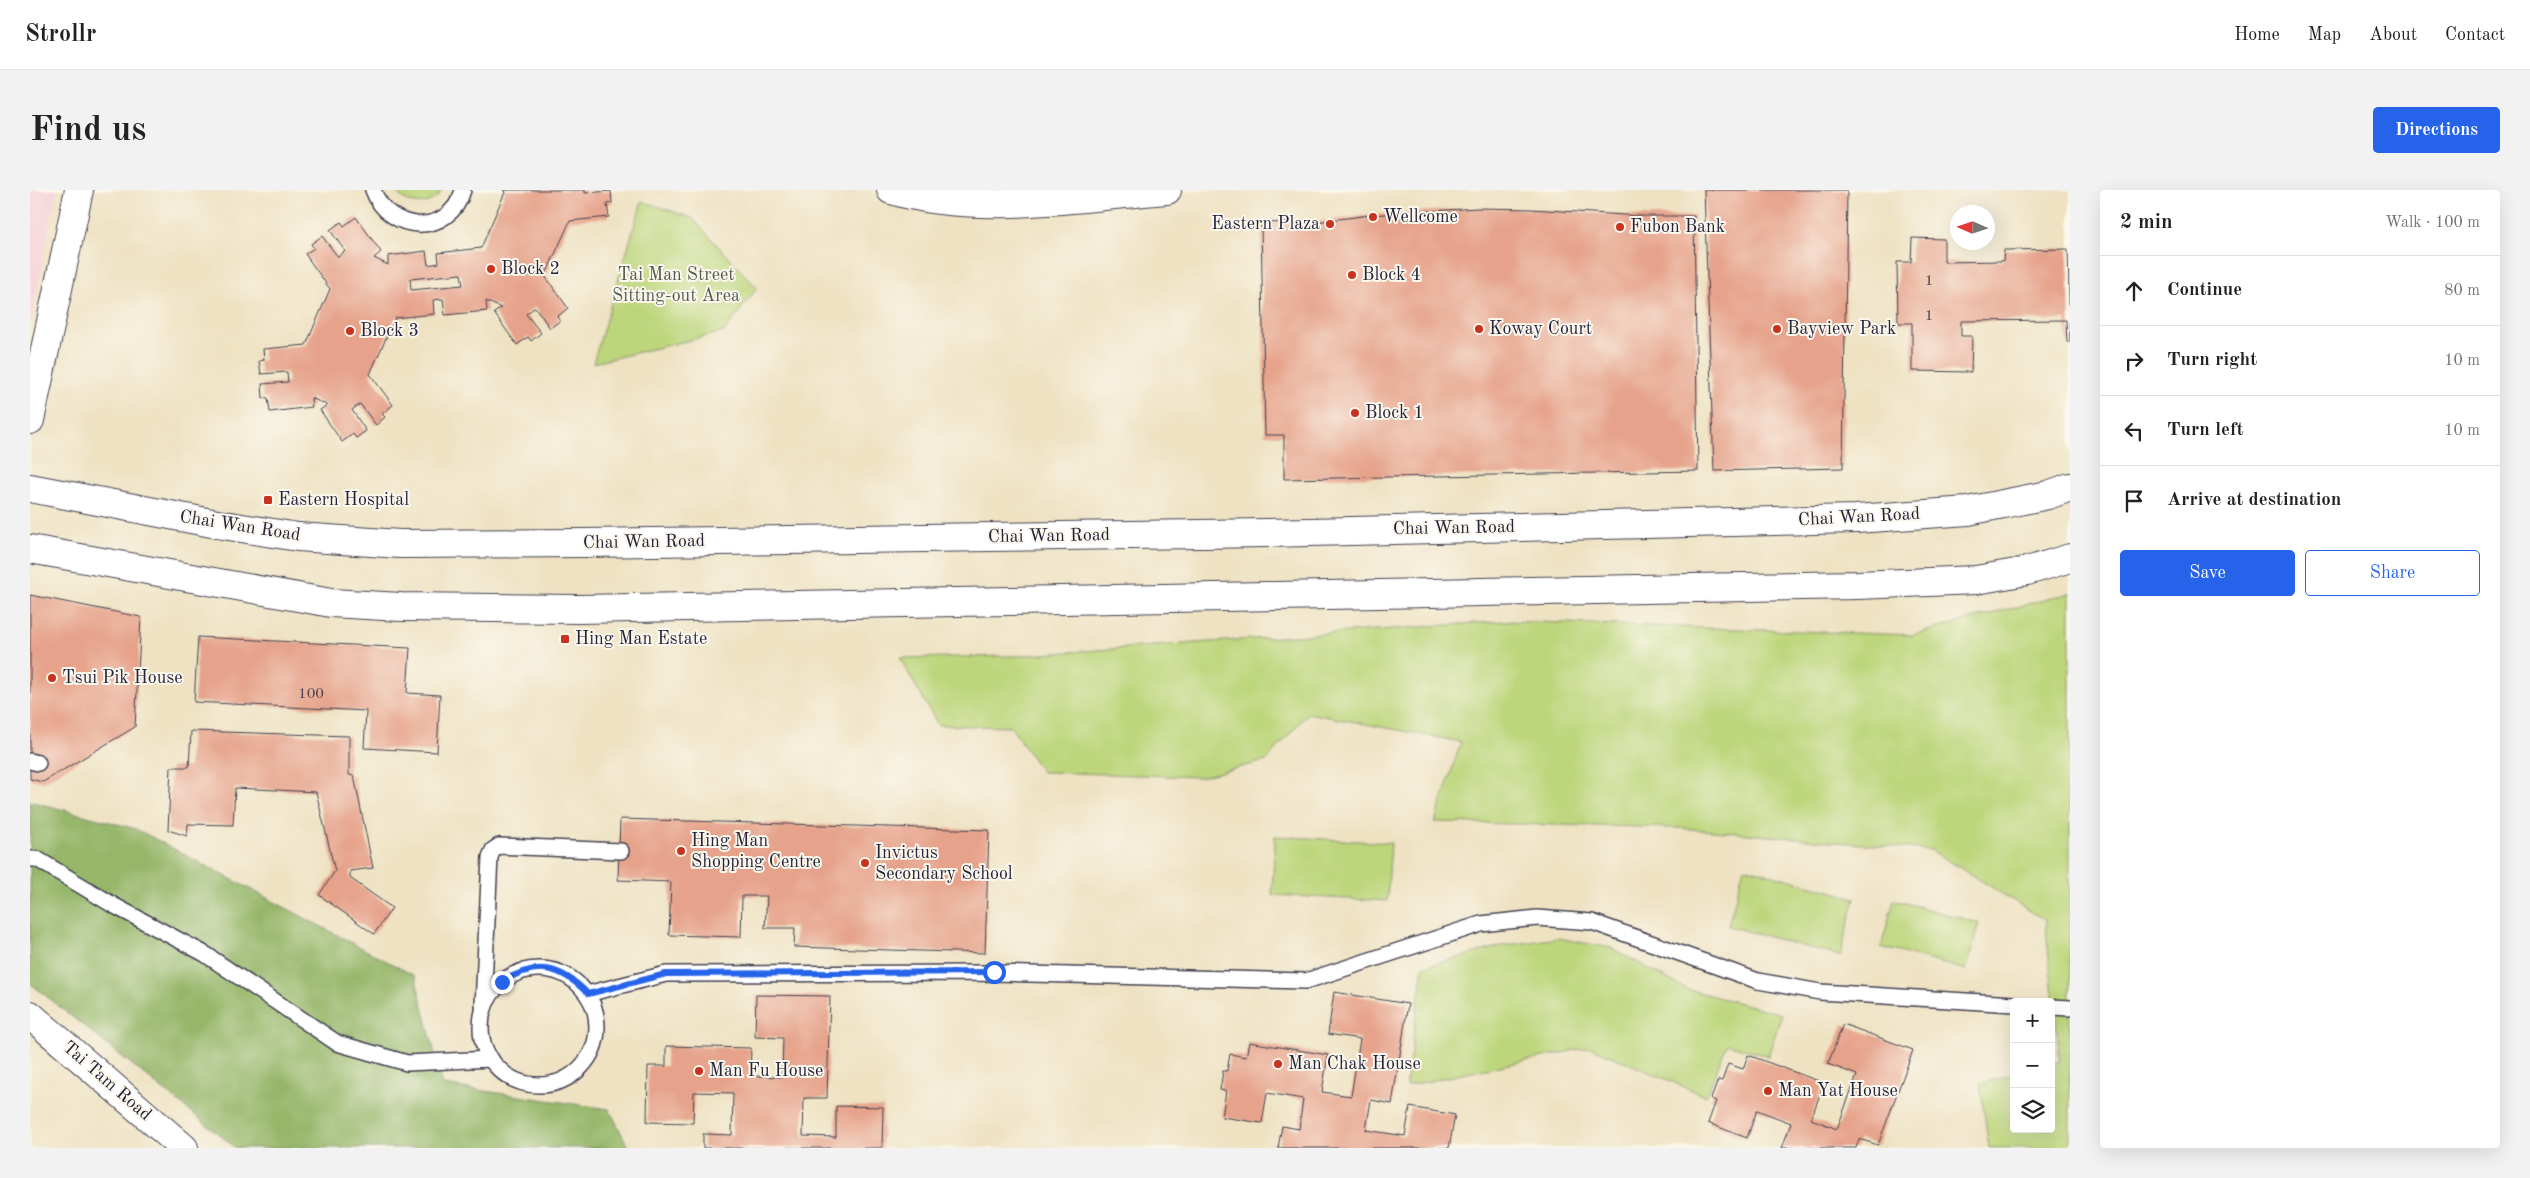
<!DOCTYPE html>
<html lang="en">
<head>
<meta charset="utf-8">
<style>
  :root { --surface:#fff; --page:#f2f2f2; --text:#222; --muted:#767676; --line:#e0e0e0; --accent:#2563eb }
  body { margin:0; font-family:"Old Standard TT",serif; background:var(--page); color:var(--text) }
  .controls { position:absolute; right:15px; bottom:15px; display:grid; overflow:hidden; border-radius:5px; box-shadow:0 5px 20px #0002 }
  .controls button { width:45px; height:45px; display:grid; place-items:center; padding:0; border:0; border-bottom:1px solid var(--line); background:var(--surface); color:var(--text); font:25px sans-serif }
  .compass { position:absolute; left:1920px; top:15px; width:45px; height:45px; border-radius:50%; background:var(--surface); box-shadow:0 5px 20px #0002; rotate:273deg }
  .stop { position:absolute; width:15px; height:15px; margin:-11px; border:4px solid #2563eb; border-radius:50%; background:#fff }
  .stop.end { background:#2563eb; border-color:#fff; box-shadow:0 1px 5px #0008 }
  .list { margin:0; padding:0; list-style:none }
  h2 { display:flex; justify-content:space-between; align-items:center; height:65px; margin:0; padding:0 20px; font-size:21px }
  h2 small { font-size:16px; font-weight:400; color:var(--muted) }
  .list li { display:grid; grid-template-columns:32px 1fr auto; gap:15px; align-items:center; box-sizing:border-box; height:70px; padding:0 20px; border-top:1px solid var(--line) }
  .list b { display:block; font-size:19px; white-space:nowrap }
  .list em { font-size:16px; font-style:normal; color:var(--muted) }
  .actions { display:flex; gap:10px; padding:15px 20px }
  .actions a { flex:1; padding:11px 0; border:1px solid var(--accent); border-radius:5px; text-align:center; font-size:18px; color:var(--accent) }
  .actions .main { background:var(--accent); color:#fff }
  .icon { flex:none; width:28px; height:28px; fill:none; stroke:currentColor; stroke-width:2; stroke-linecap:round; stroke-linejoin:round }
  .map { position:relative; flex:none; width:2040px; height:958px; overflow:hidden; border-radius:5px }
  header { display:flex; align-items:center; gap:30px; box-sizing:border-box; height:70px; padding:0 25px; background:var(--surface); border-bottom:1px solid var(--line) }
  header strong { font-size:24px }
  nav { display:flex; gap:28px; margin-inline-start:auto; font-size:18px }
  .intro { display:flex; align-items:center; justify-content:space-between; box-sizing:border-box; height:120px; padding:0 30px }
  h1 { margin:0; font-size:35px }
  .button { padding:12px 22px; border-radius:5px; background:var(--accent); color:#fff; font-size:18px; font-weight:700 }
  main { display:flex; gap:30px; padding:0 30px }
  aside { flex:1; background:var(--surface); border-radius:5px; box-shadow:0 5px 20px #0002 }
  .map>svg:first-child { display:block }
  .built { fill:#f6cfd7 }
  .green { fill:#bdd67b; stroke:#707c5b }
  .forest { fill:#96b76b; stroke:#5c6c53 }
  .building { fill:#e6a28a; fill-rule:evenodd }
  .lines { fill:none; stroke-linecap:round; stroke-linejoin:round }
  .service-casing { stroke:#413f4f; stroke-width:18 }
  .minor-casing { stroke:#413f4f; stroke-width:30 }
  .secondary-casing { stroke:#413f4f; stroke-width:30 }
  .primary-casing { stroke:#413f4f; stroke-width:30 }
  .service { stroke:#fff; stroke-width:15 }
  .minor { stroke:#fff; stroke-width:28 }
  .secondary { stroke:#fff; stroke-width:28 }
  .primary { stroke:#fff; stroke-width:28 }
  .route { stroke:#2563eb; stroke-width:6 }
  .poi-dot { fill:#c8321e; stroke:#fbf7ec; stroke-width:2 }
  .labels { text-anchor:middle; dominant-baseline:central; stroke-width:4; stroke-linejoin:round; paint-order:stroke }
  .number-label { font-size:15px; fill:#53424f }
  .poi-label { font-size:18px; fill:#22223b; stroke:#fbf7ec; text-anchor:start }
  .park-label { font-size:18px; fill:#50584e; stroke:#fbf7ec }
  .street-label { font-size:18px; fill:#22223b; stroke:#fbf7ec }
</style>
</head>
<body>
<header>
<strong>Strollr</strong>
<nav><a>Home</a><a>Map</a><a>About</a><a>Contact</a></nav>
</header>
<div class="intro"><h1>Find us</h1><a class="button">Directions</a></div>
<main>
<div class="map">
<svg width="2040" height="958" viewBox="0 0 2040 958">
  <rect width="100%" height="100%" fill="#fbf7ec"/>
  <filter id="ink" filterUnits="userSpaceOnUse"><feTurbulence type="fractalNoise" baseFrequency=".02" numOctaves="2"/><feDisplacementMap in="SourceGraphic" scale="10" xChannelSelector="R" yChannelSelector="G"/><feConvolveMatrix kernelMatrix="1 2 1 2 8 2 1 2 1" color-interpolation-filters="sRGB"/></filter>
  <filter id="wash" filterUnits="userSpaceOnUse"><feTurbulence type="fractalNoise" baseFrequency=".0096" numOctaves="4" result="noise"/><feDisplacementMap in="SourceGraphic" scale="20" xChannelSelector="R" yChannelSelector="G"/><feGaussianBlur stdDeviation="1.12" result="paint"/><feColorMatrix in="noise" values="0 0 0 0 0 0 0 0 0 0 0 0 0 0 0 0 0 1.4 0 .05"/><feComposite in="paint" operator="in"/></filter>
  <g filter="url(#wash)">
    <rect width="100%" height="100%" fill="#eee2c2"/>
    <path class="built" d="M0,0H27L0,137Z"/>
    <g class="green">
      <path d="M365,0H412C401,19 376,17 365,0Z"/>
      <path d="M612,11L662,28L727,98L694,142L563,173Z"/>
      <path d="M2040,403V958H1959L1950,894L1984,884V939H2021V874L2030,871L2015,730L1901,660L1649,638L1405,632L1431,552L1278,523L1236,571L1170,587L1012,582L981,537L908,535L870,468L984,466L1474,431L1882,445Z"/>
      <path d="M1245,646L1361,653L1357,711L1242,705Z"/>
      <path d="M1714,677L1825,708L1810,766L1698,736Z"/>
      <path d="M1864,710L1949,733L1936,780L1851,757Z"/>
      <path d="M1528,748L1581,758L1656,799L1752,824L1738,866L1697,854L1676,906L1560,857L1376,896L1393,777L1472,756Z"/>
    </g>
    <path class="forest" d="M0,611L106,639L385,786L413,895L579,919L599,958H206L0,793Z"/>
    <g id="blocks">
      <g class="building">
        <path d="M473,0H555V3L581,1L582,13L577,14L579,27L540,31L515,86L538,118L527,127L530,131L520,138L505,117L496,124L511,143L501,151L498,147L487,155L464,123L471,118L456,111L457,121L415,125L413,109L403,110L404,124L365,128L340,184L363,215L352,224L355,227L346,235L330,214L322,220L336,241L326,248L323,244L312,252L290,220L297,215L281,208L282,217L240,222L238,208H233L232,194L258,192L257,182L231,184L229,171L234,170L233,159L276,155L300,99L275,64L284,58L281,54L292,46L308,67L315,61L300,40L311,32L314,36L326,27L351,62L344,68L358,75V66L396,61L398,75L409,73L408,63L451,58L475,2ZM431,84L433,95L381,100L380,89Z"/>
        <path d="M1674,0H1817L1813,278L1684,281Z"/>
        <path d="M1447,18L1501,19L1609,26H1664L1668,281L1254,289V245H1235L1231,33L1286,32L1340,25Z"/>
        <path d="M1882,48L1914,49V72L1973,71L1974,60L2038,59L2040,152H2037L2036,130L1931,131V146H1942L1941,182L1882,181V133H1868L1867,72H1881Z"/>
        <path d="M0,405L111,427L105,537L13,592L0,589Z"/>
        <path d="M168,447L380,458L377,503L410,505L407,562L334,558L336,521L164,512Z"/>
        <path d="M161,541L319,546V585L324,586L343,678L320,681V688L362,718L344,744L289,705L305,681L286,602L205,598L203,635L158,634L157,646L138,640L141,577H159Z"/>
        <path d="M590,629L959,640L955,763L764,757L765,738H735L737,706H712L711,747L639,745L641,692L588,690Z"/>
        <path d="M1304,802L1378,814L1362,914L1341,910L1336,940L1375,946L1380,917L1425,925L1419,958H1248L1252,936L1269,939L1273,909L1237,903L1232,933L1192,927L1196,901L1190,900L1193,881H1197L1200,864L1216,867L1219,852L1298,865L1292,902L1321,906L1330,849L1298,844Z"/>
        <path d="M726,805L800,806L797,908H774L773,946L806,947V916L853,917L852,958H673V944L702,945L703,903L664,902L663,933L617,932L618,876H636V856L721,858L720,886L752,887L753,848L725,847Z"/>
        <path d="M1813,834L1883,860L1848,955L1829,949L1826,958H1752L1761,933L1727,920L1717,948L1678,933L1686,911L1681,909L1688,890L1692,891L1698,874L1713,879L1718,865L1794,893L1781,929L1807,939L1827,885L1798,874Z"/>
      </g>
    </g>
  </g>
  <g filter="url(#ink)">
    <use href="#blocks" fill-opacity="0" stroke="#413f4f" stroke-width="1"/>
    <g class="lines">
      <g class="service-casing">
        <g id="service">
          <path d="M343,0C359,44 420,47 433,0"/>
          <path d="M0,571L8,573"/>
          <path d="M0,669H7L83,715L175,764L307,853L377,873L461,869"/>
          <circle cx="509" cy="837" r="58"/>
          <path d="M557,804L636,784L964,783L1276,791L1451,734L1507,728L1562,732L1728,791L1790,802L1984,814"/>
          <path d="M453,816L460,667L463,660L469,656L591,661"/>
          <path d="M2021,817L2040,818"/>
        </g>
      </g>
      <g class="minor-casing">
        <g id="minor">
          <path d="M861,0C945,26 1051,7 1137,0"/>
          <path d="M0,230L49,0"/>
        </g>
      </g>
      <g class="secondary-casing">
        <path id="secondary" d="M0,825L154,958"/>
      </g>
      <g class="primary-casing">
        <g id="primary">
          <path d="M0,298L187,334L268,347L370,354L555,353L1237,343L1826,329L1938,321L2018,305L2040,297"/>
          <path d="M0,359L301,413L371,417L548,419L1828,395L1946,390L1997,381L2040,368"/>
        </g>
      </g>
      <use href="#service" class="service"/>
      <use href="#minor" class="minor"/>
      <use href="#secondary" class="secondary"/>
      <use href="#primary" class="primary"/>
    </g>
  </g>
  <g class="lines" filter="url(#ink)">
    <path class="route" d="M472,792C506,771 530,775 558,804L636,784L964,782"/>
  </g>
  <g class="poi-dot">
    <circle cx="1343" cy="27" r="5"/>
    <circle cx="1300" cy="34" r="5"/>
    <circle cx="1590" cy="37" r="5"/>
    <circle cx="461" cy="79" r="5"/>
    <circle cx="1322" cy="85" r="5"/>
    <circle cx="1449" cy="139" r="5"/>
    <circle cx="1747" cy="139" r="5"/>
    <circle cx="320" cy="141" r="5"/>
    <circle cx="1325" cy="223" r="5"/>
    <rect x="233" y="305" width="10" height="10" rx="2.5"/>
    <rect x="530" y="444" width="10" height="10" rx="2.5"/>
    <circle cx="22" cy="488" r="5"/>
    <circle cx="651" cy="661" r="5"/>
    <circle cx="835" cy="673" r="5"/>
    <circle cx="1248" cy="874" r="5"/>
    <circle cx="669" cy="881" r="5"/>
    <circle cx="1738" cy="901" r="5"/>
  </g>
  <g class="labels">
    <g class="number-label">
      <text x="1899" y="91">1</text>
      <text x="1899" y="126">1</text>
      <text x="281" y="504">100</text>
    </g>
    <g class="poi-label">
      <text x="1353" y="27">Wellcome</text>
      <text x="1290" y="34" text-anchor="end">Eastern Plaza</text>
      <text x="1600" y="37">Fubon Bank</text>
      <text x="471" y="79">Block 2</text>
      <text x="1332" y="85">Block 4</text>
      <text x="1459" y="139">Koway Court</text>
      <text x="1757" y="139">Bayview Park</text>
      <text x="330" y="141">Block 3</text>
      <text x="1335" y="223">Block 1</text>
      <text x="248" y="310">Eastern Hospital</text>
      <text x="545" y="449">Hing Man Estate</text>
      <text x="32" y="488">Tsui Pik House</text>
      <text x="661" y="651">Hing Man<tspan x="661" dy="21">Shopping Centre</tspan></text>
      <text x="845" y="663">Invictus<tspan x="845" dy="21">Secondary School</tspan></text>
      <text x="1258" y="874">Man Chak House</text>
      <text x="679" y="881">Man Fu House</text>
      <text x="1748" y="901">Man Yat House</text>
    </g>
    <g class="park-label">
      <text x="646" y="85">Tai Man Street<tspan x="646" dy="21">Sitting-out Area</tspan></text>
    </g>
    <g class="street-label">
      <text transform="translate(1829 327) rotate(-3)">Chai Wan Road</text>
      <text transform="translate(210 336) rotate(9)">Chai Wan Road</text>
      <text transform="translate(1424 338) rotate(-1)">Chai Wan Road</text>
      <text transform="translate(1019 346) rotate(-1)">Chai Wan Road</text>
      <text transform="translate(614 352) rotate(-1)">Chai Wan Road</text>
      <text transform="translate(77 891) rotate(41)">Tai Tam Road</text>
    </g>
  </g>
</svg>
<div class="controls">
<button>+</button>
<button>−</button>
<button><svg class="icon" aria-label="layers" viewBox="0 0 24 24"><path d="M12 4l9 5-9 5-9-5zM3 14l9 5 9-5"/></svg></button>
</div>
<svg class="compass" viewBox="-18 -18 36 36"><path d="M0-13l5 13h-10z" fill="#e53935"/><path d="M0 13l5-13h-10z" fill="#767676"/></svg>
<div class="stop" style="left:964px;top:782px"></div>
<div class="stop end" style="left:472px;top:792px"></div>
</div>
<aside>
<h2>2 min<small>Walk · 100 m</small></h2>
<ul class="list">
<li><svg class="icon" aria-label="ahead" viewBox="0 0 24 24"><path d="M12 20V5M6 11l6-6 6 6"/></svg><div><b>Continue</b></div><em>80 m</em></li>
<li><svg class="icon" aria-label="right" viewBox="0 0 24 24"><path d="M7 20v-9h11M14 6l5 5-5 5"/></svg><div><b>Turn right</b></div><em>10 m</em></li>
<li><svg class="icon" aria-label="left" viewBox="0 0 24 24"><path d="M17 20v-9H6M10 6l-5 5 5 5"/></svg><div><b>Turn left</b></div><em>10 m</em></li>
<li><svg class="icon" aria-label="arrive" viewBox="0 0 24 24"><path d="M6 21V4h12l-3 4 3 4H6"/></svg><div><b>Arrive at destination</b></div></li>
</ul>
<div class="actions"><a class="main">Save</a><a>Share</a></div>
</aside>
</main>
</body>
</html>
